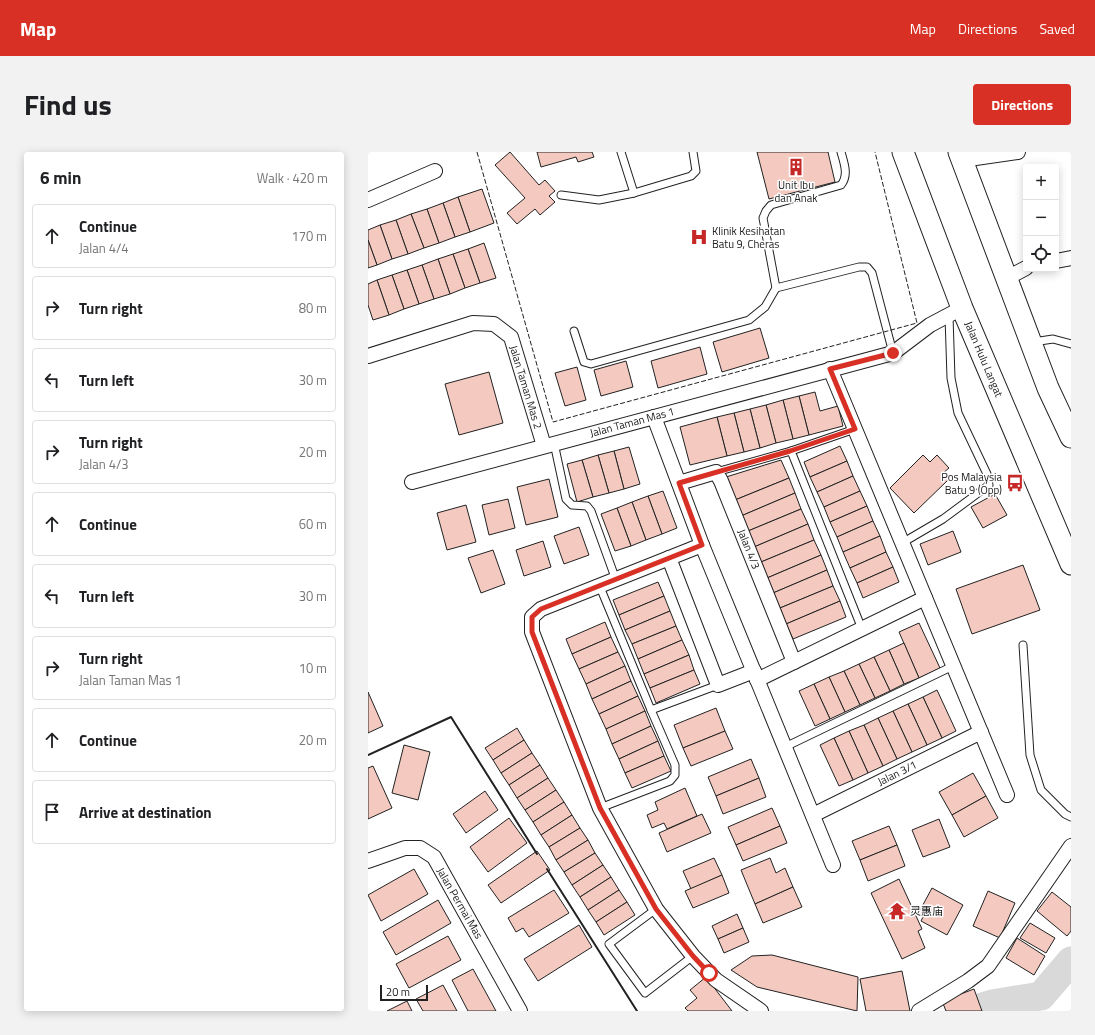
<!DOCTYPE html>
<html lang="en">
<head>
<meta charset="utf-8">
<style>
  :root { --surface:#fff; --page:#f2f2f2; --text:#202124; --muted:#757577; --line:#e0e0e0; --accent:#d93025 }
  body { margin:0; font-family:"Titillium Web","Noto Sans SC",sans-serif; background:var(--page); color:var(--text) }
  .controls { position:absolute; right:12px; top:12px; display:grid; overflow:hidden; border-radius:4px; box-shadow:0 2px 10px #0003 }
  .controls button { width:36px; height:36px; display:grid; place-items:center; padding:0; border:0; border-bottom:1px solid var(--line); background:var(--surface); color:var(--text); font:20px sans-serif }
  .scale { position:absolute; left:12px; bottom:10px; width:48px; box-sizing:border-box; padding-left:4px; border:2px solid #222; border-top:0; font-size:11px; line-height:14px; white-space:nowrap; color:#222; -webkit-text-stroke:3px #fff; paint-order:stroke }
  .stop { position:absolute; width:12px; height:12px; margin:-9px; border:3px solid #d93025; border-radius:50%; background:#fff }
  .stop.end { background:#d93025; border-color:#fff; box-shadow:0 1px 4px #0008 }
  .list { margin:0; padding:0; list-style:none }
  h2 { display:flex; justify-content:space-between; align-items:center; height:52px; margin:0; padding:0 16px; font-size:17px }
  h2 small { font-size:13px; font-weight:400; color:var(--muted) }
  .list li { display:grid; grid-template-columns:26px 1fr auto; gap:12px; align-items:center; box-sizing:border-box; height:64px; margin:0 8px 8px; padding:0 8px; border:1px solid var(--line); border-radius:4px }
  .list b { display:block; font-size:15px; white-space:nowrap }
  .list p { margin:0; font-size:13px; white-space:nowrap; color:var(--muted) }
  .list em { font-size:13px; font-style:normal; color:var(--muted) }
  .icon { flex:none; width:22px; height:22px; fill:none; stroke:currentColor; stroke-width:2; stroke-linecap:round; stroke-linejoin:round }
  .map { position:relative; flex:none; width:703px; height:859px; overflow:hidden; border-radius:4px }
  header { display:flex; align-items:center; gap:24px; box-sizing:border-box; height:56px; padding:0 20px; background:var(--accent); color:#fff }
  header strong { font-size:19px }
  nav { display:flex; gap:22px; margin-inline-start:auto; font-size:14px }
  .intro { display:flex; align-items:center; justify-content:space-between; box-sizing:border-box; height:96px; padding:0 24px }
  h1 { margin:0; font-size:28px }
  .button { padding:10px 18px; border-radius:4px; background:var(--accent); color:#fff; font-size:14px; font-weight:700 }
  main { display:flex; gap:24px; padding:0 24px }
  aside { flex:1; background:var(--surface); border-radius:4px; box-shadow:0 2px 10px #0003 }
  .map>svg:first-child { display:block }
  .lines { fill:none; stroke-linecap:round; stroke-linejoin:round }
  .river { stroke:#d9d9d9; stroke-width:29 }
  .building { fill:#f3c9c0; stroke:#222 }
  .service-casing { stroke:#222; stroke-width:9 }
  .minor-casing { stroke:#222; stroke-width:16 }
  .secondary-casing { stroke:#222; stroke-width:23 }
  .service { stroke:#fff; stroke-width:7 }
  .minor { stroke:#fff; stroke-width:14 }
  .secondary { stroke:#fff; stroke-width:21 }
  .fence { stroke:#222; stroke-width:1; stroke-dasharray:5 2; stroke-linecap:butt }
  .wall { stroke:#222; stroke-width:2 }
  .route { stroke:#d93025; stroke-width:5 }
  .labels { text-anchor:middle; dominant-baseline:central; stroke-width:3; stroke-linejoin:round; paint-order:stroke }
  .poi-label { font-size:11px; fill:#222; stroke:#fff; text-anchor:start }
  .street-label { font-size:11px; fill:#222; stroke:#fff }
</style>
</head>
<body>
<header>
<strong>Map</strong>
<nav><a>Map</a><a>Directions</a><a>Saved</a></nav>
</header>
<div class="intro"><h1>Find us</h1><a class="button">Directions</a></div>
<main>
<aside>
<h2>6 min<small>Walk · 420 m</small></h2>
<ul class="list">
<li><svg class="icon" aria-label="ahead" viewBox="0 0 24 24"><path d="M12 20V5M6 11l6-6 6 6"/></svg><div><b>Continue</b><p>Jalan 4/4</p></div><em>170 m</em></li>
<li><svg class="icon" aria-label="right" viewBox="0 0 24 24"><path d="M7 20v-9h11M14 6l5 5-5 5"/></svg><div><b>Turn right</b></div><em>80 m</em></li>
<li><svg class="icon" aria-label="left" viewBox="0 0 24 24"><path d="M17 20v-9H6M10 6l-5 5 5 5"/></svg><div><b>Turn left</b></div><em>30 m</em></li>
<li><svg class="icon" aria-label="right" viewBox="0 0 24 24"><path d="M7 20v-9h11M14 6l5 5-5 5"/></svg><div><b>Turn right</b><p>Jalan 4/3</p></div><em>20 m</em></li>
<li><svg class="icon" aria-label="ahead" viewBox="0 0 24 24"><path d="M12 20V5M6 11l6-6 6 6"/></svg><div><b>Continue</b></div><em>60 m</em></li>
<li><svg class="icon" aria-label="left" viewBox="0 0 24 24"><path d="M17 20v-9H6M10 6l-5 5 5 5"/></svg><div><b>Turn left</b></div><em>30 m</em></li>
<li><svg class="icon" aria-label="right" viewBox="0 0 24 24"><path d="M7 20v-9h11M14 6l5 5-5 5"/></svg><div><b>Turn right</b><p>Jalan Taman Mas 1</p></div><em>10 m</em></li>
<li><svg class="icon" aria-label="ahead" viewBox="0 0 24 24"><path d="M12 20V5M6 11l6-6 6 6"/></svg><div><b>Continue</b></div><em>20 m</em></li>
<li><svg class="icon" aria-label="arrive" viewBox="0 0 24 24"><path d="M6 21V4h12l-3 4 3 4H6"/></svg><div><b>Arrive at destination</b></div></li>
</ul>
</aside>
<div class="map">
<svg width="703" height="859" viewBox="0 0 703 859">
  <rect width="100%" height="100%" fill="#fff"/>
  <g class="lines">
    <path class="river" d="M601,859L624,852L673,844L703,809"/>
  </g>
  <g class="building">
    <path d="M142,0L171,33L177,28L187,39L181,44L187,50L172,63L167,57L149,72L139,61L157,46L127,13Z"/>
    <path d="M169,0H224L226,5L210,10L208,5L173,15Z"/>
    <path d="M389,0H460L467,30L401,47Z"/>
    <path d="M114,37L126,71L102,80L90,45Z"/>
    <path d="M90,45L102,80L87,85L75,51Z"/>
    <path d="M75,51L87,85L71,91L59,57Z"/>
    <path d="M59,57L71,91L56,96L43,62Z"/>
    <path d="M43,62L56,96L40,102L28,68Z"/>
    <path d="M28,68L40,102L24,107L12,73Z"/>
    <path d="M12,73L24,107L9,113L0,88V78Z"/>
    <path d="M0,88L9,113L0,116Z"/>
    <path d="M116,91L128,126L112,131L100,97Z"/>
    <path d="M100,97L112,131L97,136L85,102Z"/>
    <path d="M85,102L97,136L82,142L70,107Z"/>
    <path d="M70,107L82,142L66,147L54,113Z"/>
    <path d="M54,113L66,147L51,152L39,118Z"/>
    <path d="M39,118L51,152L36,157L24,123Z"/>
    <path d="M24,123L36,157L21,163L9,128Z"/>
    <path d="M9,128L21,163L5,168L0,153V132Z"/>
    <path d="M392,176L401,206L354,220L345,190Z"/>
    <path d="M332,195L339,222L290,236L283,209Z"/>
    <path d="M258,209L265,235L233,244L226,218Z"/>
    <path d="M209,215L218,248L197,254L187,221Z"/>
    <path d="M121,220L135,271L91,283L77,232Z"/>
    <path d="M447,240L452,259L470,254L475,274L441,283L431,244Z"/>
    <path d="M431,244L441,283L425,287L415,248Z"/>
    <path d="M415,248L425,287L408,291L398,253Z"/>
    <path d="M398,253L408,291L392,296L382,257Z"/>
    <path d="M382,257L392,296L376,300L366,261Z"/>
    <path d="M366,261L376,300L359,304L349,265Z"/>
    <path d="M349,265L359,304L322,313L312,275Z"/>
    <path d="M472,294L479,309L442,325L436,310Z"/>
    <path d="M261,295L272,332L256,337L246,299Z"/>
    <path d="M246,299L256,337L241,341L230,303Z"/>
    <path d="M230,303L241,341L225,345L214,308Z"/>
    <path d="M555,303L562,310L569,303L581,316L574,322L580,328L546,361L522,336Z"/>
    <path d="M214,308L225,345L209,350L199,312Z"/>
    <path d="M413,308L421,326L367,348L358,325Z"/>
    <path d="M479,309L485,324L449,340L442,325Z"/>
    <path d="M485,324L492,339L456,355L449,340Z"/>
    <path d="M421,326L427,341L373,364L367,348Z"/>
    <path d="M181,327L190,365L158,373L149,335Z"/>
    <path d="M295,339L309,376L294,382L280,344Z"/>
    <path d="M492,339L499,354L462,370L456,355Z"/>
    <path d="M427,341L433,357L380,379L373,364Z"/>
    <path d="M627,342L639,363L615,376L603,355Z"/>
    <path d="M280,344L294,382L278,388L264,350Z"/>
    <path d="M140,347L147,376L121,383L114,353Z"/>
    <path d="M264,350L278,388L263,394L249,356Z"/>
    <path d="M98,353L108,390L79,398L69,361Z"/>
    <path d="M499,354L505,369L469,385L462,370Z"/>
    <path d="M249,356L263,394L247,399L233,362Z"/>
    <path d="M433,357L440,372L386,395L380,379Z"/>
    <path d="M505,369L512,384L475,400L469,385Z"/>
    <path d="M440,372L446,388L393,410L386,395Z"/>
    <path d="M211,375L221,403L196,412L186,384Z"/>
    <path d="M585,379L593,400L560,413L552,392Z"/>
    <path d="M512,384L518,400L482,416L475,400Z"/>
    <path d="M446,388L453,403L399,426L393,410Z"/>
    <path d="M175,389L183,415L156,424L148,398Z"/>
    <path d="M125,398L137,432L113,441L100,406Z"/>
    <path d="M518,400L525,415L489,431L482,416Z"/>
    <path d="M453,403L459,418L405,441L399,426Z"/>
    <path d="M655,413L672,458L604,482L588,437Z"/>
    <path d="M525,415L531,430L495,446L489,431Z"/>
    <path d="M459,418L465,434L412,456L405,441Z"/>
    <path d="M290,430L296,444L251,463L245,448Z"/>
    <path d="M465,434L472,449L418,472L412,456Z"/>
    <path d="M296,444L302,459L257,478L251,463Z"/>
    <path d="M472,449L478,465L425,487L418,472Z"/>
    <path d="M302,459L308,474L264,492L257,478Z"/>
    <path d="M237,470L243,485L204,502L198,487Z"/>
    <path d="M551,471L572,516L551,526L531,480Z"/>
    <path d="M308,474L314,488L270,507L264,492Z"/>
    <path d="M243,485L250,500L211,517L204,502Z"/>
    <path d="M314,488L321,503L276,522L270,507Z"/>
    <path d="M536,491L551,526L536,532L521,498Z"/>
    <path d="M521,498L536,532L522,539L506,505Z"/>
    <path d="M250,500L257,514L218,532L211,517Z"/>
    <path d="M321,503L326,518L282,536L276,522Z"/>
    <path d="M506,505L522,539L507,546L491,512Z"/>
    <path d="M491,512L507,546L492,553L476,519Z"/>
    <path d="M257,514L263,529L224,547L218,532Z"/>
    <path d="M326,518L332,532L288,551L282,536Z"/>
    <path d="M476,519L492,553L477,560L461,525Z"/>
    <path d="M461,525L477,560L462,567L446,532Z"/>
    <path d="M263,529L270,544L231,562L224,547Z"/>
    <path d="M446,532L462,567L447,574L431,539Z"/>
    <path d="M569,538L588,579L574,586L555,545Z"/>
    <path d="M0,540L15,574L0,581Z"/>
    <path d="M270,544L277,559L238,577L231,562Z"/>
    <path d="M555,545L574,586L559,593L540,552Z"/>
    <path d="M540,552L559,593L544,600L525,559Z"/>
    <path d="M348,556L357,579L315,596L306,573Z"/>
    <path d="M277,559L283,574L244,592L238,577Z"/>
    <path d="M525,559L544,600L529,607L510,566Z"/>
    <path d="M510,566L529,607L515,614L496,573Z"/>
    <path d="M496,573L515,614L500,621L481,579Z"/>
    <path d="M283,574L290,589L251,607L244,592Z"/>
    <path d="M149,576L156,588L125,608L117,596Z"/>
    <path d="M357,579L365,597L323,614L315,596Z"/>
    <path d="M481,579L500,621L485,628L466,586Z"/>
    <path d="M466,586L485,628L471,634L452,593Z"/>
    <path d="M156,588L164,601L133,621L125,608Z"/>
    <path d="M290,589L296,604L257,621L251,607Z"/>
    <path d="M36,593L62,600L50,648L24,641Z"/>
    <path d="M164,601L172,613L141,633L133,621Z"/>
    <path d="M296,604L303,619L264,636L257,621Z"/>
    <path d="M383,607L391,626L348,644L340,625Z"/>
    <path d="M172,613L180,626L149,646L141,633Z"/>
    <path d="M5,614L24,656L0,667V616Z"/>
    <path d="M605,621L618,644L584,663L571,640Z"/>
    <path d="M180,626L188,638L157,658L149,646Z"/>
    <path d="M391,626L398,645L355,662L348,644Z"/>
    <path d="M317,636L329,664L299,677L296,671L284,676L279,663L290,658L287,650Z"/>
    <path d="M188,638L196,650L165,670L157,658Z"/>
    <path d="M117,639L130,658L98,681L85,662Z"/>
    <path d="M618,644L630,666L596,685L584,663Z"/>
    <path d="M196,650L204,663L173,683L165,670Z"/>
    <path d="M404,656L412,674L368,693L360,675Z"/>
    <path d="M334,662L343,681L299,700L291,681Z"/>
    <path d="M204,663L212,676L181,695L173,683Z"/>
    <path d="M141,666L159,691L120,720L102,695Z"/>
    <path d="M571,667L582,695L555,705L544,678Z"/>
    <path d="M412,674L419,691L375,709L368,693Z"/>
    <path d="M521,674L529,693L492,708L484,689Z"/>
    <path d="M212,676L220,688L188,708L181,695Z"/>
    <path d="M220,688L227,701L196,720L188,708Z"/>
    <path d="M529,693L537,714L500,729L492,708Z"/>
    <path d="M169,699L182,718L133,751L120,733Z"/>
    <path d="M227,701L235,713L204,733L196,720Z"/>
    <path d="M346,706L354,723L323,737L315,719Z"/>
    <path d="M402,706L408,721L417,716L425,735L387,752L373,718Z"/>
    <path d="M235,713L243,725L212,745L204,733Z"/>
    <path d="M46,717L60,742L13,769L0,743Z"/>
    <path d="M354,723L361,741L325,756L317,739Z"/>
    <path d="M243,725L251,738L220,758L212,745Z"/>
    <path d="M531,727L554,777L550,779L557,796L534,807L503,741Z"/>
    <path d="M425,735L434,755L395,771L387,752Z"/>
    <path d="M564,736L595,753L579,783L553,769L555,765L550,762Z"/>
    <path d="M186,738L201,761L161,785L155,776L148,780L140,766Z"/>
    <path d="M251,738L259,750L228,770L220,758Z"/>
    <path d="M620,739L647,751L632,786L605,774Z"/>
    <path d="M684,740L703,755V779L699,784L669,759Z"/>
    <path d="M70,748L83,771L28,803L15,780Z"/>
    <path d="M259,750L267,763L236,783L228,770Z"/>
    <path d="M369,762L375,776L350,787L344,774Z"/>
    <path d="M662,771L687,786L678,801L652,786Z"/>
    <path d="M211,773L224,795L170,829L156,807Z"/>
    <path d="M375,776L381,790L356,801L350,787Z"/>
    <path d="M80,784L93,808L41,836L28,812Z"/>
    <path d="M649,786L677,804L666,823L638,806Z"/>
    <path d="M404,803L490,825L489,859L389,835L363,818L384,804Z"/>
    <path d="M105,817L128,859H100L84,828Z"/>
    <path d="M534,819L542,859H498L492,827Z"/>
    <path d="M338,825L364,859H320L317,856L329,846L322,838Z"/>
    <path d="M75,833L89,859H55L48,847Z"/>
    <path d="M606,837L614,859H578L574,849Z"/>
    <path d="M39,849L44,859H19Z"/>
  </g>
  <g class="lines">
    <g class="service-casing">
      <g id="service">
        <path d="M253,0L266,41"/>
        <path d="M193,43L231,48L266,41L323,24L328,19L325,0"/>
        <path d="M408,136L491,115H499L504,121L525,201"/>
        <path d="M206,179L216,210L223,212L381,168L397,155L408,136L395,66L398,59L403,53L473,33C481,23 476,11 473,0"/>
        <path d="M665,190L685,187L703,192"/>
        <path d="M487,277L423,299L494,477"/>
        <path d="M186,291L198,347L204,353L219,354L223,359L248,428"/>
        <path d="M348,320L423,299"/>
        <path d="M534,391L575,367L621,333L619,322L590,261L583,226L581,164"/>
        <path d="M232,435L283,558"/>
        <path d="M655,493L662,603L673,638L697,662L703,665"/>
        <path d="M417,595L585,514"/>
        <path d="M232,656L302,629L307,623V613L283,558L350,533"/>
        <path d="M288,757L241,792L277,841L325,804"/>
      </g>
    </g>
    <g class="minor-casing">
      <g id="minor">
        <path d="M594,8L650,0"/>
        <path d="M0,48L67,19"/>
        <path d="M688,109L703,106"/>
        <path d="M639,126L658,116"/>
        <path d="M0,204L105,171L126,172L143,185L176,294"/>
        <path d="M462,217L639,643"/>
        <path d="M286,265L334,393L465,713"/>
        <path d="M44,330L525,201L562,173L594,156"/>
        <path d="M311,331L348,320L353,329L426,510"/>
        <path d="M334,393L173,457L164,465V480L232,656L288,757L325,804L348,828L393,859"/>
        <path d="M301,406L350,533L386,519"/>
        <path d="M389,528L557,446"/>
        <path d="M445,663L613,580"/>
        <path d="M0,709L37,696H52L66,705L152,859"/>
        <path d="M551,859L600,829L620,814L703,694"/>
      </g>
    </g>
    <g class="secondary-casing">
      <g id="secondary">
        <path d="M535,0L594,156L703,412"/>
        <path d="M591,0L680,236L703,285"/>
      </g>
    </g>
    <use href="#service" class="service"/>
    <use href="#minor" class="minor"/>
    <use href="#secondary" class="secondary"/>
    <path class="fence" d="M109,0L185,270L549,171L507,0"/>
    <g class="wall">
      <path d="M0,603L83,565L169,702"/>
      <path d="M179,717L269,859"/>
    </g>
  </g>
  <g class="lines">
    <path class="route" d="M341,821L325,804L288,757L232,656L164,480V465L173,457L334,393L311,331L422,299L487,277L462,217L525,201"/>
  </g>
  <defs>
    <g id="building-bare" transform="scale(1.38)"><path d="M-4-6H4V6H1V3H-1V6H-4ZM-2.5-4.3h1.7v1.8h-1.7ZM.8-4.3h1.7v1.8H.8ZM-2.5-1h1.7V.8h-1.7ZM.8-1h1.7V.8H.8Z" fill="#c62828" stroke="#fff" stroke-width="2.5" paint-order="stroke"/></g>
    <g id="hospital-bare" transform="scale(1.38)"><path d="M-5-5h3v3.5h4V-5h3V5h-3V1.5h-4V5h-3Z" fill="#c62828" stroke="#fff" stroke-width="2.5" paint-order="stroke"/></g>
    <g id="bus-bare" transform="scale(1.38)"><path d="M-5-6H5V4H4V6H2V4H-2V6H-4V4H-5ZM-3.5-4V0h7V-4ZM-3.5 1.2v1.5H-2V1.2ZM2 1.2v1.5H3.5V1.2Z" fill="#c62828" stroke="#fff" stroke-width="2.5" paint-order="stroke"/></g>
    <g id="temple-bare" transform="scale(1.38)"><path d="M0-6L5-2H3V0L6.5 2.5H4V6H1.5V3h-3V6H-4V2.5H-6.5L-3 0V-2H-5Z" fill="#c62828" stroke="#fff" stroke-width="2.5" paint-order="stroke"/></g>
  </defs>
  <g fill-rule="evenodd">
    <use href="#building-bare" x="428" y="15"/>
    <use href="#hospital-bare" x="331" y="85"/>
    <use href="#bus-bare" x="647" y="331"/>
    <use href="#temple-bare" x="529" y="759"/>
  </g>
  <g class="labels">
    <g class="poi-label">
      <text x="428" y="33" text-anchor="middle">Unit Ibu<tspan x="428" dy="13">dan Anak</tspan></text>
      <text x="344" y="79">Klinik Kesihatan<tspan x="344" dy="13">Batu 9, Cheras</tspan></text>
      <text x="634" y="325" text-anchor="end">Pos Malaysia<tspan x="634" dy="13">Batu 9 (Opp)</tspan></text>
      <text x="542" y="759">灵惠庙</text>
    </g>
    <g class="street-label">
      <text transform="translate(616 207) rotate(67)">Jalan Hulu Langat</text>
      <text transform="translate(158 235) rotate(73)">Jalan Taman Mas 2</text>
      <text transform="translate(264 270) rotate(-15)">Jalan Taman Mas 1</text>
      <text transform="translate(381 397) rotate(68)">Jalan 4/3</text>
      <text transform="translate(529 621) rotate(-26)">Jalan 3/1</text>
      <text transform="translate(92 751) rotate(60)">Jalan Permai Mas</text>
    </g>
  </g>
</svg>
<div class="controls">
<button>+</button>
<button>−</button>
<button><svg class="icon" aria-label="locate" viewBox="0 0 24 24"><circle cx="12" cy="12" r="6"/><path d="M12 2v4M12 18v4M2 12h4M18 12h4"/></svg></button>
</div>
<div class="scale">20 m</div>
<div class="stop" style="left:341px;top:821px"></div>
<div class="stop end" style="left:525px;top:201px"></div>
</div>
</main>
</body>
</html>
